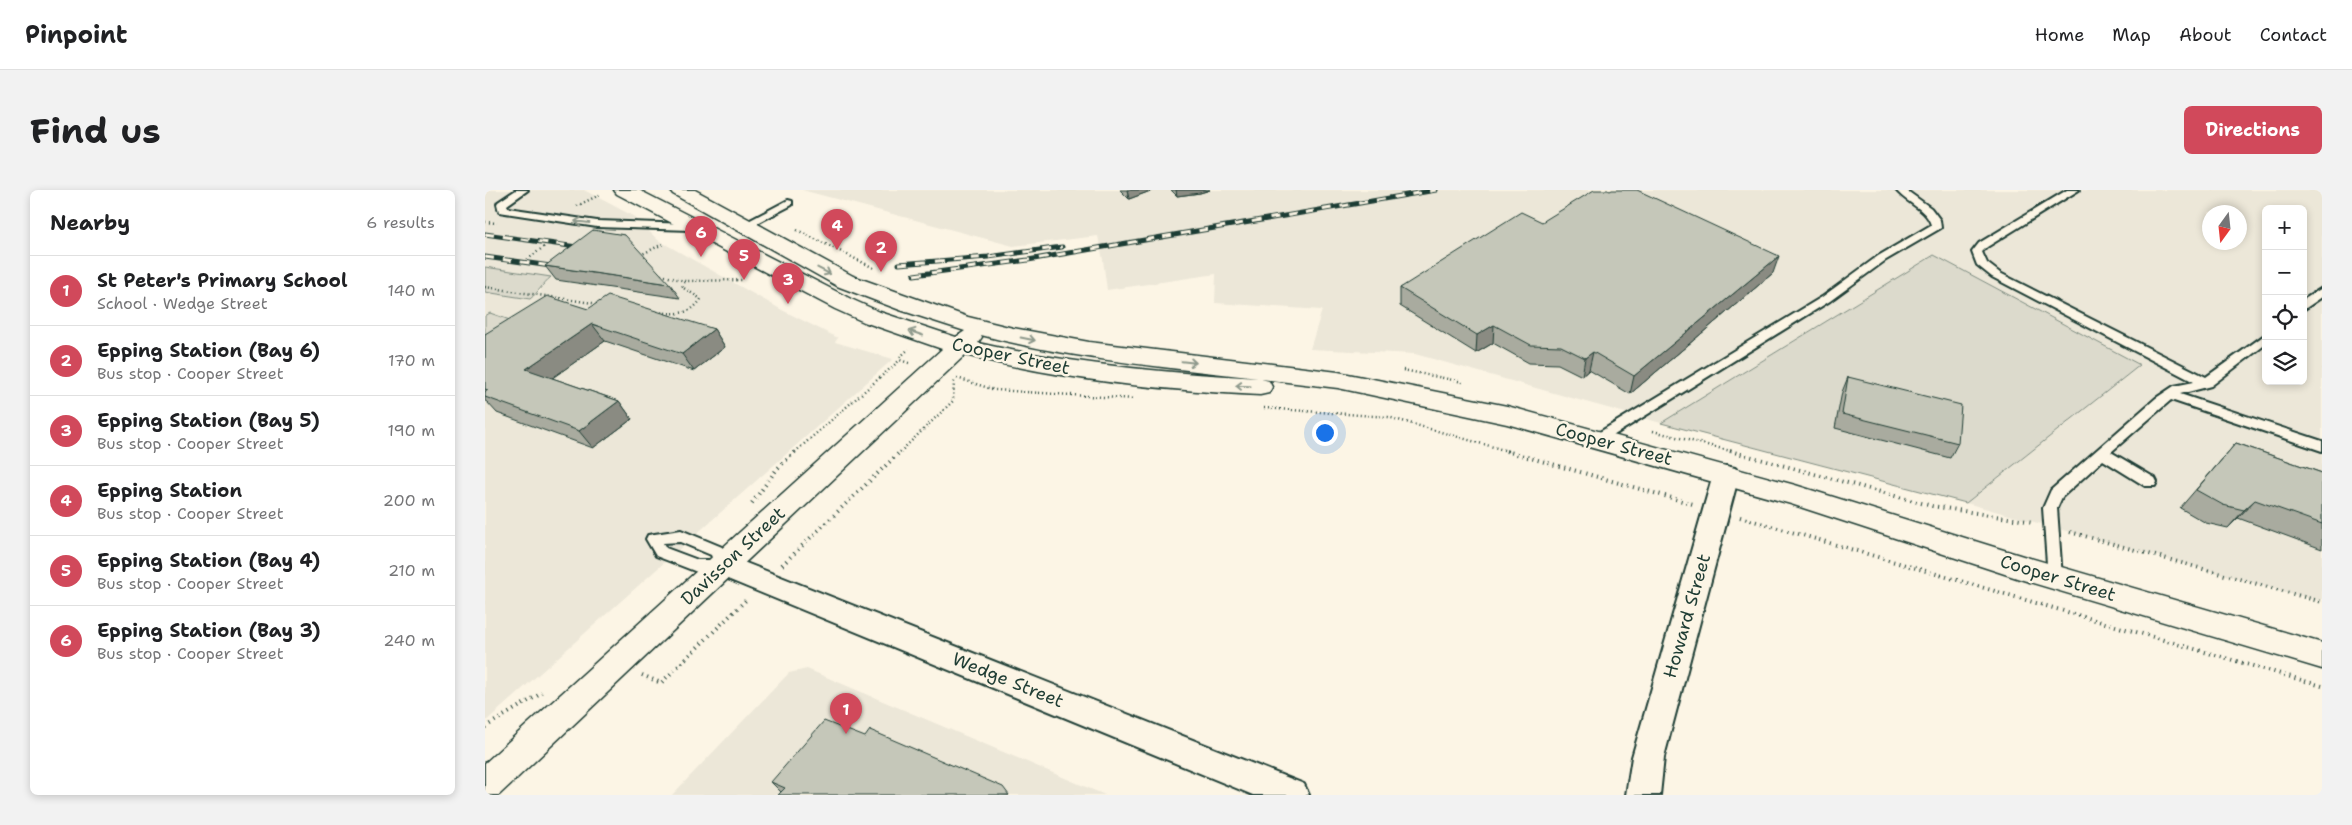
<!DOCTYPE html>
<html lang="en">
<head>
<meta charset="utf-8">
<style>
  :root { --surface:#fff; --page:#f2f2f2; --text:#202124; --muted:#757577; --line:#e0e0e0; --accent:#d1495b }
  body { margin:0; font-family:"Shantell Sans",sans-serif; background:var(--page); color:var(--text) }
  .controls { position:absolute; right:15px; top:15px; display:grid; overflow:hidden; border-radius:8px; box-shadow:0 2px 8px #0003 }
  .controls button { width:45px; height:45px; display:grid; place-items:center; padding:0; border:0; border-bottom:1px solid var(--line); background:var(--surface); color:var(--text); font:25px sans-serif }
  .compass { position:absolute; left:1717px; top:15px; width:45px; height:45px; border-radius:50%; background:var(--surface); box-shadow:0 2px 8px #0003; rotate:195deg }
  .you { position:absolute; left:839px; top:242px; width:18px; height:18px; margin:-12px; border:4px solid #fff; border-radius:50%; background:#1a73e8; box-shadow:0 0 0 8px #1a73e833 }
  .badge { display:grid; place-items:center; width:32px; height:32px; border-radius:50%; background:var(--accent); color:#fff; font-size:16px; font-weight:700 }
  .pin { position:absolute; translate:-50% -41px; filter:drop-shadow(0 1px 2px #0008) }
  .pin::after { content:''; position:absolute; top:26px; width:18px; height:15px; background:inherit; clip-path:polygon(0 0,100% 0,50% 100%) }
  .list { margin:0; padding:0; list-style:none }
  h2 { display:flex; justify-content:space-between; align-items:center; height:65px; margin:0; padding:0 20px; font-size:21px }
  h2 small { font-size:16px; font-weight:400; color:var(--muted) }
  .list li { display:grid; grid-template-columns:32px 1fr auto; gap:15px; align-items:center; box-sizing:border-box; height:70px; padding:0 20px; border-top:1px solid var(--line) }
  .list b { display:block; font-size:19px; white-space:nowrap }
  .list p { margin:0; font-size:16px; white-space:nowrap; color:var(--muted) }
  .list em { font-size:16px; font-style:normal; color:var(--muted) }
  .icon { flex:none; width:28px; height:28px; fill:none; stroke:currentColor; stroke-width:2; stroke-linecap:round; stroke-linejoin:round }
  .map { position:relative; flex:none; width:1837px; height:605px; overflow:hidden; border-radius:8px }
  header { display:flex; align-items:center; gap:30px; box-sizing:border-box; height:70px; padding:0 25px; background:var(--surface); border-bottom:1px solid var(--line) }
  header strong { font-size:24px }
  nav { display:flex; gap:28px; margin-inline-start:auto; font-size:18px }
  .intro { display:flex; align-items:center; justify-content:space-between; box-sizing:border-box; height:120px; padding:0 30px }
  h1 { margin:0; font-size:35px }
  .button { padding:12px 22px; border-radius:8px; background:var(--accent); color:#fff; font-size:18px; font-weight:700 }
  main { display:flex; gap:30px; padding:0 30px }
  aside { flex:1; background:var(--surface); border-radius:8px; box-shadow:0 2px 8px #0003 }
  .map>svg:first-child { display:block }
  .built { fill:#ece7d8; fill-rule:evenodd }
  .green { fill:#dcdacc; stroke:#7e8c80 }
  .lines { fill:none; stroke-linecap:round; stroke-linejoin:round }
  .lane-casing { stroke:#1f3d34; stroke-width:4 }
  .street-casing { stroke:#1f3d34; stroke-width:4 }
  .secondary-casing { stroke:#1f3d34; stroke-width:3 }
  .path-far1 { stroke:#1f3d34; stroke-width:2.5; stroke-dasharray:1 3; stroke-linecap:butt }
  .path { stroke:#1f3d34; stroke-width:4; stroke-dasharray:1 4.5; stroke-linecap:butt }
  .lane { fill:#fcf5e5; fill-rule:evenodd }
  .street { fill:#fcf5e5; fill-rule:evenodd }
  .secondary { fill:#fcf5e5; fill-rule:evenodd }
  .rail-casing { stroke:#1f3d34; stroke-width:5 }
  .rail { stroke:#fcf5e5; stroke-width:3; stroke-dasharray:9; stroke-linecap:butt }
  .wall { fill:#a9ab9f; stroke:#1f3d34 }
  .shaded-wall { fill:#8a8b82; stroke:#1f3d34 }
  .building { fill:#c5c7b9; stroke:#1f3d34 }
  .oneway { stroke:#8e998c }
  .labels { text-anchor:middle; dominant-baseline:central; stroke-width:5; stroke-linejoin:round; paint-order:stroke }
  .street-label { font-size:18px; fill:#1f3d34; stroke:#fcf5e5 }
</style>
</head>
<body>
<header>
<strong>Pinpoint</strong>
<nav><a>Home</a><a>Map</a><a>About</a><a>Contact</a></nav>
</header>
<div class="intro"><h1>Find us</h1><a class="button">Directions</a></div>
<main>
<aside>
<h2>Nearby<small>6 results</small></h2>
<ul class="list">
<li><span class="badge">1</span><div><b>St Peter's Primary School</b><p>School · Wedge Street</p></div><em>140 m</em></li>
<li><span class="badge">2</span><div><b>Epping Station (Bay 6)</b><p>Bus stop · Cooper Street</p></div><em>170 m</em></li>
<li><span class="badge">3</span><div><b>Epping Station (Bay 5)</b><p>Bus stop · Cooper Street</p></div><em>190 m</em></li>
<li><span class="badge">4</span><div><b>Epping Station</b><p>Bus stop · Cooper Street</p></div><em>200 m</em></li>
<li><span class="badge">5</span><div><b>Epping Station (Bay 4)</b><p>Bus stop · Cooper Street</p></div><em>210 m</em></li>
<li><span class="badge">6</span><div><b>Epping Station (Bay 3)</b><p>Bus stop · Cooper Street</p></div><em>240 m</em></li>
</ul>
</aside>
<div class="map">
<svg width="1837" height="605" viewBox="0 0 1837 605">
  <rect width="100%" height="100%" fill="#fcf5e5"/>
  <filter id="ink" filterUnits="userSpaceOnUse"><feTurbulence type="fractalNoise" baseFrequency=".02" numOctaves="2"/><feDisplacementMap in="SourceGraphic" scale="10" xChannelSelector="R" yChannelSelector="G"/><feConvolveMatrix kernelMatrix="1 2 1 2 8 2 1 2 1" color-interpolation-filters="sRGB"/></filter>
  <g filter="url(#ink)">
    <g class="built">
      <path d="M0,0H99L148,26L173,50L297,120L353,148L350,152L408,169L0,532V102L45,109L55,102L58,95L65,87L0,77Z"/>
      <path d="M317,0H1837V412L1481,313L1655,175L1449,65L1176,233L930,164L825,159L837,120L730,113L731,84L622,100L618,70L613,46L528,56ZM1781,19H1818V191H1781ZM1724,22H1754V52H1724Z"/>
      <path d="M322,479L620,605H187L304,483Z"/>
    </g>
    <g class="green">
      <path d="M1449,65L1655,175L1481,313L1176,233Z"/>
      <path d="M0,77L66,87C57,94 54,102 45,109L0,102Z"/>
      <path d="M5,123L39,135L0,160V126Z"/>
    </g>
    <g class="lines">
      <g class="lane-casing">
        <g id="lane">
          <path d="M31,0H43L22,15L23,18L112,31L206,34L211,37L206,40L112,37L14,22L12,14L13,12Z"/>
          <path d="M1411,0H1421L1446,18L1455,30L1456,38L1401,70L1345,111L1118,252H1108L1106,249L1108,246L1337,107L1393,66L1446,35C1442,19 1421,13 1411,0Z"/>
          <path d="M1582,0H1594L1502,57L1497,62L1502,73L1515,83L1721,187L1781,144V154L1726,196L1695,204L1837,251V261L1686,210L1626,262L1670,288L1672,292L1670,296H1660L1618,270L1577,307L1572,318L1577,388L1575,392L1570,394L1565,392L1563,388L1558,318L1566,300L1671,208L1689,196L1709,192L1507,87L1492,75L1487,62L1494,53Z"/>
          <path d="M303,10L307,11V15L263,38L259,39L254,36Z"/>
          <path d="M1837,98V107L1818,120V110Z"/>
          <path d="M196,340L237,357L245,375L243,379L212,382L207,380L171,366L161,349L163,345ZM195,352L226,365L228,370H213L181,358L178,353Z"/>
        </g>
      </g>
      <g class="street-casing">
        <g id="street">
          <path d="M1241,276L1250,278L1254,285L1179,567L1175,605H1141L1147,567L1228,285L1232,278Z"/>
          <path d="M238,364L819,594L824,605H768L228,383L224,375L228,367Z"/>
        </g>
      </g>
      <g class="secondary-casing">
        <path id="secondary" d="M129,0H154L366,109L395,122L471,147L480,141L415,120L352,96L188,4L185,0H210L368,86L483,127L528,138L604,152L853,182L1022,216L1310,295L1538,366L1837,453V479L1538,390L1306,314L1022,234L853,198L776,189L784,191L787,197L784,203L775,205C675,200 577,190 480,165L14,605H0V573L457,159L379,132L350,119L132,4ZM496,145C586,169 680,177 773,188C678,183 585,174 493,153L497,147Z"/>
      </g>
      <g class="path-far1">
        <path d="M92,16L116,4"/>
        <path d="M0,32L12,33"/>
        <path d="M312,40L389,78"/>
        <path d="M155,65L180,53"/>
        <path d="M39,72L60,56"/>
        <path d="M176,85L200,91L259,90"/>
        <path d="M0,97L114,114"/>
        <path d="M172,122C190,124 205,126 216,109L197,97L200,91"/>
        <path d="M415,167L424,159"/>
        <path d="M918,180L978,192"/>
        <path d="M472,188L510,200L649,209"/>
        <path d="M779,218L903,227L1026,262"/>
        <path d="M1168,241L1249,262"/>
        <path d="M310,262L415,170L424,173"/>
        <path d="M415,262L468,211L469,191"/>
      </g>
      <g class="path">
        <path d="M1021,261L1208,314"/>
        <path d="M1245,261L1447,316L1548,332"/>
        <path d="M267,313L292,279L311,261"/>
        <path d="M1255,327L1837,496"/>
        <path d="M1585,342L1837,412"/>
        <path d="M297,375L416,261"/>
        <path d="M157,485L176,493L262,409"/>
        <path d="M0,537L57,503"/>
      </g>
      <use href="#lane" class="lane"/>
      <use href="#street" class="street"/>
      <use href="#secondary" class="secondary"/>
      <g class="rail-casing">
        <g id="rail">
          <path d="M0,44L99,58"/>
          <path d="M0,67L73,77"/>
          <path d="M414,74L503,67L577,57"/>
          <path d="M429,85L543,70L951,0"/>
        </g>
      </g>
      <use href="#rail" class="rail"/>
    </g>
    <g class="wall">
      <path d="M635,0H668L644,9Z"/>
      <path d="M686,0H725L715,3L692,6Z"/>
      <path d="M1057,32L1288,83L1145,204L1104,180L1097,186L1073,174L1044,173L1008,153L991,163L915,116V98Z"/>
      <path d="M60,76L185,94L195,108L71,90Z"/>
      <path d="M103,119L229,139L240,157L209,181L120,151L67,188L134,211L147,229L108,258L12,223L2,212L0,211V144Z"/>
      <path d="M1363,187L1473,253L1465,268L1350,238L1357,202Z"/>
      <path d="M1751,253L1837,283V359L1753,328L1743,338L1721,333L1695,318Z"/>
      <path d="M286,592L524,605L296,602Z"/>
    </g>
    <g class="shaded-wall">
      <path d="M642,0H668L644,9Z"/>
      <path d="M691,0H725L715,3L692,6Z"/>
      <path d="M1294,66L1288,83L1145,204L1149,186Z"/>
      <path d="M107,134L120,151L56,196L41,179Z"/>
      <path d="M1009,135L1008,153L991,163L992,145Z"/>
      <path d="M229,139L240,157L209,181L197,164Z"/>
      <path d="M1108,162L1104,180L1097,186L1100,168Z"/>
      <path d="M134,211L147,229L108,258L94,241Z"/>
      <path d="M1770,310L1753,328L1743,338L1759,320Z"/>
    </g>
    <g class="building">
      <path d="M1109,0H1123L1125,1L1127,0H1152L1294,66L1149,186L1108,162L1100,168L1076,156L1046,155L1009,135L992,145L915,98L1036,22L1057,32Z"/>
      <path d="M108,40L140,45L185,94L60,76Z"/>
      <path d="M62,106L103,119L123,106L229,139L197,164L107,134L41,179L134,211L94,241L0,207V202L3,200L0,199V144Z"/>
      <path d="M1363,187L1476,215L1473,253L1357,224Z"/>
      <path d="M1751,253L1837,283V334L1770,310L1759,320L1738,315L1711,300Z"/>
      <path d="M339,531L380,547L385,540L518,597L524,605H293L300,598L286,592Z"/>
    </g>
    <defs><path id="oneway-shaft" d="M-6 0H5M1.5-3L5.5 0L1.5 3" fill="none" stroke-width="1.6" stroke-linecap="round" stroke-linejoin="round" transform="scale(1.25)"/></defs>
    <g class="oneway">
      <use href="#oneway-shaft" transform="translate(97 32) rotate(-173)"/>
      <use href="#oneway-shaft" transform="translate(339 81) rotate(27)"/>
      <use href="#oneway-shaft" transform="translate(431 143) rotate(-161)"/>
      <use href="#oneway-shaft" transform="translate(543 149) rotate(11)"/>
      <use href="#oneway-shaft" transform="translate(704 172) rotate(6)"/>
      <use href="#oneway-shaft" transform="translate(758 196) rotate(-178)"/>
    </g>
  </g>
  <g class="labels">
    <g class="street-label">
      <text transform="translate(526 166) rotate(12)">Cooper Street</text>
      <text transform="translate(1129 254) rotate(15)">Cooper Street</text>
      <text transform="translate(248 366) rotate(-43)">Davisson Street</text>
      <text transform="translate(1573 388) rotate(17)">Cooper Street</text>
      <text transform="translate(1202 426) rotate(-74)">Howard Street</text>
      <text transform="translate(523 490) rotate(22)">Wedge Street</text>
    </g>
  </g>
</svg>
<div class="controls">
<button>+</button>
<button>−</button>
<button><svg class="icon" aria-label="locate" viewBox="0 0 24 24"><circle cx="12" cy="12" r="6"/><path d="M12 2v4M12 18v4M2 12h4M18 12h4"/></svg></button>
<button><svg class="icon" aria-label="layers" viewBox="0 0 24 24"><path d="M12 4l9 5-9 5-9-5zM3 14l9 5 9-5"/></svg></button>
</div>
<svg class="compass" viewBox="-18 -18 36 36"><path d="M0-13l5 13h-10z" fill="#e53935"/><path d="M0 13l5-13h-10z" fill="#757577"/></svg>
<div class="you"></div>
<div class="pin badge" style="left:361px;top:544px">1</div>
<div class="pin badge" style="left:396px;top:82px">2</div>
<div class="pin badge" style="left:303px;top:114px">3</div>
<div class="pin badge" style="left:352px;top:60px">4</div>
<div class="pin badge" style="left:259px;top:90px">5</div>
<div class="pin badge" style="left:216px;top:67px">6</div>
</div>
</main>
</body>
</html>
